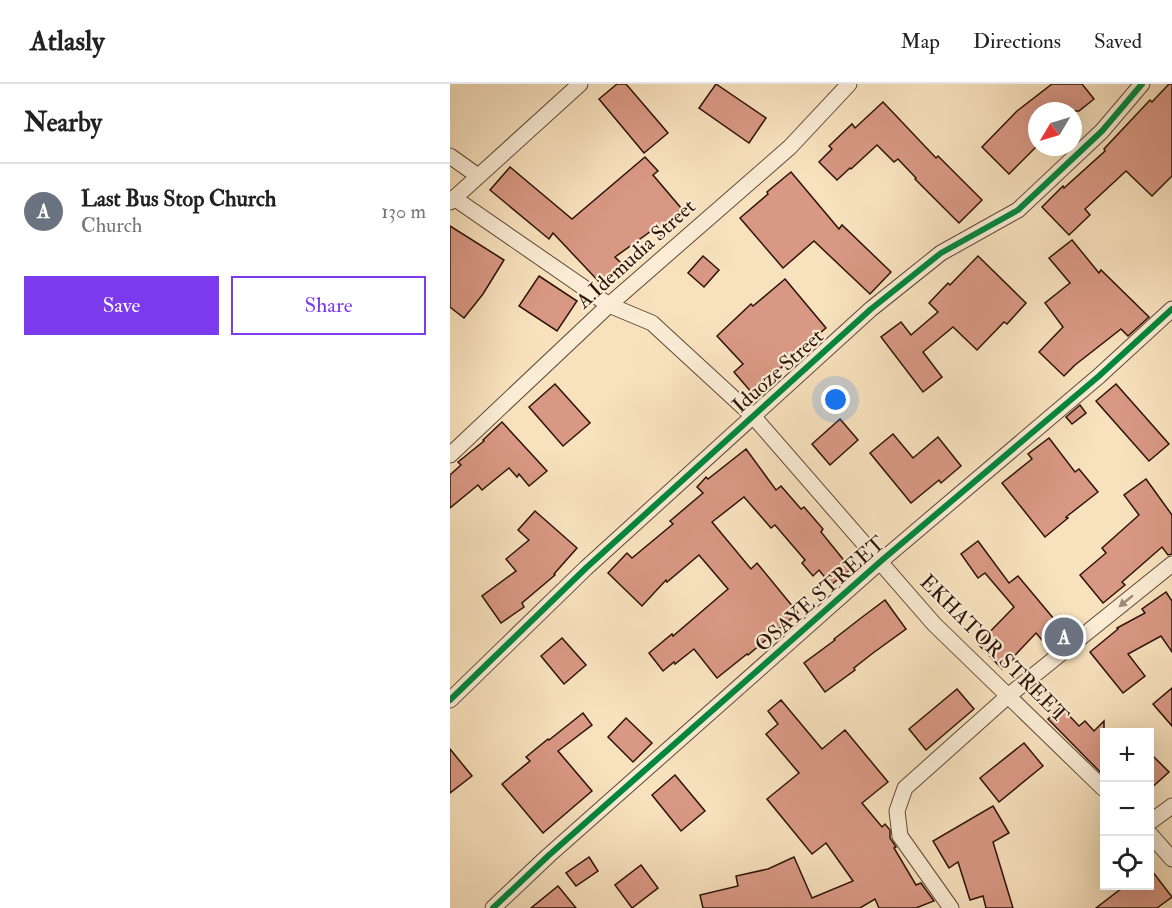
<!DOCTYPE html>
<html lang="en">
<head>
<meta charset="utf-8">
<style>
  :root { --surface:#fff; --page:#f6f6f6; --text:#222; --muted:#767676; --line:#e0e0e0; --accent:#7c3aed }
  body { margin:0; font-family:"IM FELL Double Pica",serif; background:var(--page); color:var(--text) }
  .controls { position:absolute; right:18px; bottom:18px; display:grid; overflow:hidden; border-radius:0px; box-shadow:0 6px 24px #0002 }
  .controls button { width:54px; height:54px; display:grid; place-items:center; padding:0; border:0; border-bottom:2px solid var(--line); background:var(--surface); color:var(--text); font:30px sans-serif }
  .compass { position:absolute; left:578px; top:18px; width:54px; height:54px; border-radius:50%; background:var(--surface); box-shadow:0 6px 24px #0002; rotate:232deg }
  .you { position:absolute; left:386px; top:316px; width:21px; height:21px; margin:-15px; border:4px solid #fff; border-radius:50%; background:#1a73e8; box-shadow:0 0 0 9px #1a73e833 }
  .badge { display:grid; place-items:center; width:39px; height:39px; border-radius:50%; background:var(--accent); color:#fff; font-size:20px; font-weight:700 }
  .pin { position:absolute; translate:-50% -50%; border:3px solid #fff; box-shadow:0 2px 6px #0006 }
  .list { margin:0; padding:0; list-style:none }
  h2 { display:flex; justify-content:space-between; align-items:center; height:78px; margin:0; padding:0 24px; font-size:26px }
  h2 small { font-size:20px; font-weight:400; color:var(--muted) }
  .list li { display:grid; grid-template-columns:39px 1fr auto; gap:18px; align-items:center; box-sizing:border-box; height:96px; padding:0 24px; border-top:2px solid var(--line) }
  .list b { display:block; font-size:22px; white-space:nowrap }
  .list p { margin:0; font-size:20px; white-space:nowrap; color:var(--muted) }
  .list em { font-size:20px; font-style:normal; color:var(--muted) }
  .actions { display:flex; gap:12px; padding:18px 24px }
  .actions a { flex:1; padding:14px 0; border:2px solid var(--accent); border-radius:0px; text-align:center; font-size:21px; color:var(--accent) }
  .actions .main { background:var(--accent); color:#fff }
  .icon { flex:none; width:33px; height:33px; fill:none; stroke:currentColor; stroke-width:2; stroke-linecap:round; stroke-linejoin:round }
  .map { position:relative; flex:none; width:722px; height:824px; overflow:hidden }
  header { display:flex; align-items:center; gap:36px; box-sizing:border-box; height:84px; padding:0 30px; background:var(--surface); border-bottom:2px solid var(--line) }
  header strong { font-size:28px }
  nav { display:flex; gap:33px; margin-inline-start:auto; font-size:21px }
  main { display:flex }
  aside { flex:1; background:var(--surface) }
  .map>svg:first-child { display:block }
  .building { fill:#d99884; stroke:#2e1307; stroke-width:1.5 }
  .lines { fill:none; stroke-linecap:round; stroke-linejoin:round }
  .minor-casing { stroke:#604735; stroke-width:17 }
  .minor { stroke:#faecd5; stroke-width:15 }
  .cycleway-casing { stroke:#faecd5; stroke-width:10 }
  .cycleway { stroke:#00873e; stroke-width:6 }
  .oneway { fill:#9e8a78 }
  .labels { text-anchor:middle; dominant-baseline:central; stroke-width:4.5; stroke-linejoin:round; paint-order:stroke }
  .street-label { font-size:21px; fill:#2e1307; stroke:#faecd5 }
</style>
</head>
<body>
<header>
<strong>Atlasly</strong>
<nav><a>Map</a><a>Directions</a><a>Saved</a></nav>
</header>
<main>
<aside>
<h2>Nearby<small></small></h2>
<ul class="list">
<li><span class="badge" style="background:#6b7280">A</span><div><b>Last Bus Stop Church</b><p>Church</p></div><em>130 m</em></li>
</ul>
<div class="actions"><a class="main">Save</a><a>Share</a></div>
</aside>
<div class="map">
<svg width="722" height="824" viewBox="0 0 722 824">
  <rect width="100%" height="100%" fill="#f8e2be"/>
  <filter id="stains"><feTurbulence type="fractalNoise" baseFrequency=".00333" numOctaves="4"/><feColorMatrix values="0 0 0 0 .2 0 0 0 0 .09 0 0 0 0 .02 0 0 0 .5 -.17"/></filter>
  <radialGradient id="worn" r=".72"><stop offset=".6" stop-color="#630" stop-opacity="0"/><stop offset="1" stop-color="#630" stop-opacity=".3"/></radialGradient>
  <g class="building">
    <path d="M167,0H176L218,49L194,69L149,15Z"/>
    <path d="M266,0L316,34L299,59L249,24Z"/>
    <path d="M602,0H632L644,15L629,27H587V62L559,90L532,63L567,27Z"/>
    <path d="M719,0H722V92L702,112L676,87L635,125L640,131L619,151L592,123L613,102L614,104L655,67L654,65L700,16L702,18Z"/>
    <path d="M433,18L486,74L488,72L532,116L509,139L465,95L466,94L448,75L444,78L427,61L401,85L400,84L387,96L369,78L382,65L379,62L402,40L405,44Z"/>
    <path d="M195,73L208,87L203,91L237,131L211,153L204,145L165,173L174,182L153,202L103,149L99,155L40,106L60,83L122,135Z"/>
    <path d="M341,88L389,145L392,141L441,188L420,210L364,157L333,184L290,134L318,110L317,108Z"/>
    <path d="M0,142L54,176L33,210L14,234L0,223Z"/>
    <path d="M622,156L649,189L651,186L699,233L678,252L671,245L625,281L614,292L589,268L613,243L595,219L620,199L599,174Z"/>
    <path d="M253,172L269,186L254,203L238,189Z"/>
    <path d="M528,172L576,219L557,240L554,238L527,266L503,243L473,268L492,293L473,308L431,253L451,238L461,251L488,228L479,219L498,199L500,201Z"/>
    <path d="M89,192L127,217L107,247L69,222Z"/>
    <path d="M335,195L376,244L339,275L340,276L302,309L284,288L293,280L267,252L301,220L303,222Z"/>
    <path d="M105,300L140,339L113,362L79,323Z"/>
    <path d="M666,300L719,360L699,377L646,317Z"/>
    <path d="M630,321L636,329L622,340L616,333Z"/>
    <path d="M390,335L408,356L380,381L362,360Z"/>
    <path d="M52,338L97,387L79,402L69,390L67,393L59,384L32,406L28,401L0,424V391L11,381L8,378L34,357L33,356Z"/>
    <path d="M443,350L463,374L488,353L511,382L491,399L489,396L461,419L420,369Z"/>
    <path d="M599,354L625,388L629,385L648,408L616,433L618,434L595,453L552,399L582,375L578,370Z"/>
    <path d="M296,365L326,406L331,402L351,425L354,423L373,445L371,448L401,485L381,501L369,486L363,492L352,479L355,476L325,441L321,444L294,413L262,438L301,485L307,479L348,529L298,571L297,570L267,594L244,565L225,580L224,578L213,587L199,569L222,550L223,552L278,505L249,471L217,498L216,496L192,522L158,489L177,469L182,474L223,440L220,437L253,409L247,403L256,393L258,395Z"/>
    <path d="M696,395L722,431V470L718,471L712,463L672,498L675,501L653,519L630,491L656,469L652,464L689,431L674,411Z"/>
    <path d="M85,427L127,464L104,490L105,491L72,519L74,523L51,539L32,512L66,487L56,475L79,456L68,446Z"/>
    <path d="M528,457L559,499L568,492L609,541L592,556L586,549L552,585L528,560L564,523L535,489L528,494L511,470Z"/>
    <path d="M716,508L722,517V568L711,552L678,570L695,592L673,609L640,568L668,545L667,544L695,529L692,525Z"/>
    <path d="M435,516L456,545L423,569L404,584L405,586L375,608L354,579L385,556L384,555L411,534Z"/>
    <path d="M112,554L136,581L114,600L91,572Z"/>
    <path d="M722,604V642L703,620Z"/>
    <path d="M507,605L524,625L476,666L459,645Z"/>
    <path d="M331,616L372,665L395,646L438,698L412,719L432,743L435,740L440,746V754L446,763L444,764L466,801L471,799L484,817L466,824H429L425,815L410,824H253L250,811L288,802L286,792L318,785L344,773L362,814L403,797L376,759L362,770L317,715L349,689L316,650L328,640L318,627Z"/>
    <path d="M611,623L629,642L635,637L644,647L654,637V692L598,635Z"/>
    <path d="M133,629L142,641L108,667L142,707L93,749L52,700L80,677L76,673L98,655L99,656Z"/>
    <path d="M176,634L202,659L183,678L158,653Z"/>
    <path d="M574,659L593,682L549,718L530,694Z"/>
    <path d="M0,665L22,692L0,709Z"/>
    <path d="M699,668L719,688L699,706Z"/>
    <path d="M225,691L255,727L231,747L202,711Z"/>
    <path d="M543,722L559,749L543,758L563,824H536L533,812L520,816L508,778L499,784L483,757Z"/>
    <path d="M139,773L148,787L126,802L116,789Z"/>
    <path d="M191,781L208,804L182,824L165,801Z"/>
    <path d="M699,783L722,813L707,824H646L676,801H699Z"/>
    <path d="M108,802L126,824H81Z"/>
  </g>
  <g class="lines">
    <g class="minor-casing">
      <g id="minor">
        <path d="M0,72L28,92"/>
        <path d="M4,114L159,221L202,239L303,332L484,540L654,705"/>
        <path d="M0,118L130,0"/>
        <path d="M0,371L159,221L340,63L399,0"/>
        <path d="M0,616L136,484L421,225L491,169L568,126L652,47L692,0"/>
        <path d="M700,738L722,722"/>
        <path d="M700,750L722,775"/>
        <path d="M43,824L98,772L431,477L649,292L722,225"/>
        <path d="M501,824L450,752L447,727L455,704L558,612L722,480"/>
      </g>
    </g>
    <use href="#minor" class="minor"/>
    <g class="cycleway-casing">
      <g id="cycleway">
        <path d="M0,616L136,484L421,225L491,169L568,126L652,47L692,0"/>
        <path d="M43,824L98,772L431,477L649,292L722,225"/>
      </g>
    </g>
    <use href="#cycleway" class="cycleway"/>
  </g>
  <defs><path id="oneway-solid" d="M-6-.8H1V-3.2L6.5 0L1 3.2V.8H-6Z" transform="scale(1.5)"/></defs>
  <use class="oneway" href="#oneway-solid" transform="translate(676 517) rotate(141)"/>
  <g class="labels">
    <g class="street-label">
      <text transform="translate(186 170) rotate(-42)">A.Idemudia Street</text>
      <text transform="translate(328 287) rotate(-42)">Iduoze Street</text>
      <text transform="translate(370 510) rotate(-41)">OSAYE STREET</text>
      <text transform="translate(544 565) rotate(45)">EKHATOR STREET</text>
    </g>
  </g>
  <rect width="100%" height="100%" filter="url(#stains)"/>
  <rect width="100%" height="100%" fill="url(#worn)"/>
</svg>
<div class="controls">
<button>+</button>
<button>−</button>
<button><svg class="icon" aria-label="locate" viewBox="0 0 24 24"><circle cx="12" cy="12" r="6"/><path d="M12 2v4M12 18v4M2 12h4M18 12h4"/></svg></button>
</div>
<svg class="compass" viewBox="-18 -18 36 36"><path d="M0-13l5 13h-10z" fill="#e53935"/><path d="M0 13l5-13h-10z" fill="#767676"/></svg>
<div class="you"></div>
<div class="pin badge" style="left:614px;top:553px;background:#6b7280">A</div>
</div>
</main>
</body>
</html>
